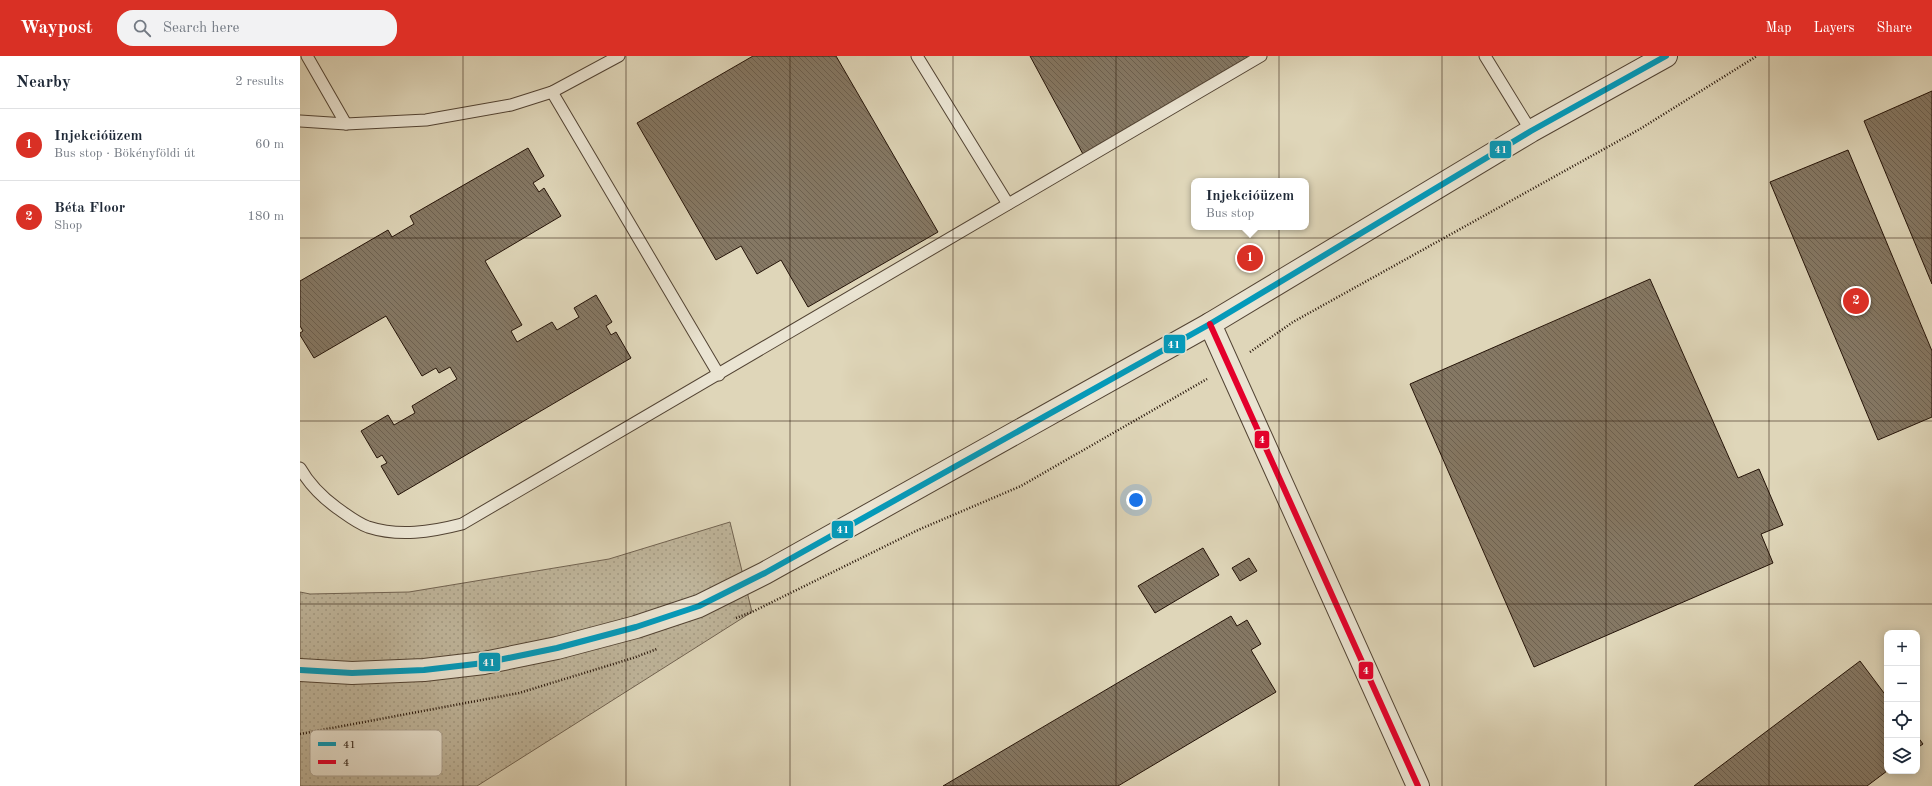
<!DOCTYPE html>
<html lang="en">
<head>
<meta charset="utf-8">
<style>
  :root { --surface:#fff; --page:#f2f2f3; --text:#1f2937; --muted:#747a83; --line:#e0e1e3; --accent:#d93025 }
  body { margin:0; font-family:"Old Standard TT",serif; background:var(--page); color:var(--text) }
  .controls { position:absolute; right:12px; bottom:12px; display:grid; overflow:hidden; border-radius:8px; box-shadow:0 2px 10px #0003 }
  .controls button { width:36px; height:36px; display:grid; place-items:center; padding:0; border:0; border-bottom:1px solid var(--line); background:var(--surface); color:var(--text); font:20px sans-serif }
  .you { position:absolute; left:836px; top:444px; width:14px; height:14px; margin:-10px; border:3px solid #fff; border-radius:50%; background:#1a73e8; box-shadow:0 0 0 6px #1a73e833 }
  .badge { display:grid; place-items:center; width:26px; height:26px; border-radius:50%; background:var(--accent); color:#fff; font-size:13px; font-weight:700 }
  .pin { position:absolute; translate:-50% -50%; border:2px solid #fff; box-shadow:0 1px 4px #0006 }
  .popup { position:absolute; left:891px; top:122px; width:118px; height:52px; box-sizing:border-box; display:grid; place-content:center; border-radius:8px; background:var(--surface); filter:drop-shadow(0 1px 3px #0005); font-size:13px; white-space:nowrap; color:var(--muted) }
  .popup b { font-size:15px; color:var(--text) }
  .popup::after { content:''; position:absolute; left:50%; top:100%; margin-left:-8px; border:8px solid transparent; border-top-color:var(--surface) }
  .list { margin:0; padding:0; list-style:none }
  h2 { display:flex; justify-content:space-between; align-items:center; height:52px; margin:0; padding:0 16px; font-size:17px }
  h2 small { font-size:13px; font-weight:400; color:var(--muted) }
  .list li { display:grid; grid-template-columns:26px 1fr auto; gap:12px; align-items:center; box-sizing:border-box; height:72px; padding:0 16px; border-top:1px solid var(--line) }
  .list b { display:block; font-size:15px; white-space:nowrap }
  .list p { margin:0; font-size:13px; white-space:nowrap; color:var(--muted) }
  .list em { font-size:13px; font-style:normal; color:var(--muted) }
  .icon { flex:none; width:22px; height:22px; fill:none; stroke:currentColor; stroke-width:2; stroke-linecap:round; stroke-linejoin:round }
  .map { position:relative; flex:none; width:1632px; height:730px; overflow:hidden }
  header { display:flex; align-items:center; gap:24px; box-sizing:border-box; height:56px; padding:0 20px; background:var(--accent); color:#fff }
  header strong { font-size:19px }
  nav { display:flex; gap:22px; margin-inline-start:auto; font-size:14px }
  .search { width:280px; height:36px; background:var(--page); display:flex; align-items:center; gap:10px; box-sizing:border-box; padding:0 14px; border-radius:16px; color:var(--muted); font-size:15px }
  main { display:flex }
  aside { flex:1; background:var(--surface) }
  .map>svg:first-child { display:block }
  .garden { fill:url(#garden-dots); stroke:#726452 }
  .building { fill:url(#building-back-hatch); stroke:#241308 }
  .lines { fill:none; stroke-linecap:round; stroke-linejoin:round }
  .service-casing { stroke:#534434; stroke-width:13 }
  .minor-casing { stroke:#534434; stroke-width:24 }
  .tertiary-casing { stroke:#534434; stroke-width:24 }
  .path { stroke:#241308; stroke-width:2.5; stroke-dasharray:1 2; stroke-linecap:butt }
  .service { stroke:#eae4d2; stroke-width:11 }
  .minor { stroke:#eae4d2; stroke-width:22 }
  .tertiary { stroke:#eae4d2; stroke-width:22 }
  .bus-1-casing { stroke:#eae4d2; stroke-width:9 }
  .bus-2-casing { stroke:#eae4d2; stroke-width:9 }
  .bus-1 { stroke:#049aba; stroke-width:6 }
  .bus-2 { stroke:#e4002b; stroke-width:6 }
  .grid { fill:none; stroke:#241308; stroke-width:1; stroke-opacity:0.55 }
  .key { fill:#eae4d2; stroke:#afa595; stroke-width:1 }
  .key-label { font-size:11px; fill:#241308 }
  .line-badge { stroke:#eae4d2; stroke-width:1.5 }
  .badge-label { font-size:11px; text-anchor:middle; font-weight:bold; fill:#fff }
</style>
</head>
<body>
<header>
<strong>Waypost</strong>
<div class="search"><svg class="icon" aria-label="search" viewBox="0 0 24 24"><circle cx="10" cy="10" r="6"/><path d="M15 15l6 6"/></svg>Search here</div>
<nav><a>Map</a><a>Layers</a><a>Share</a></nav>
</header>
<main>
<aside>
<h2>Nearby<small>2 results</small></h2>
<ul class="list">
<li><span class="badge">1</span><div><b>Injekcióüzem</b><p>Bus stop · Bökényföldi út</p></div><em>60 m</em></li>
<li><span class="badge">2</span><div><b>Béta Floor</b><p>Shop</p></div><em>180 m</em></li>
</ul>
</aside>
<div class="map">
<svg width="1632" height="730" viewBox="0 0 1632 730">
  <defs>
    <pattern id="garden-dots" width="8" height="8" patternUnits="userSpaceOnUse"><rect width="8" height="8" fill="#bfb59b"/><path d="M2 2h.1M6 6h.1" fill="none" stroke="#a49b84" stroke-width="1.8" stroke-linecap="round"/></pattern>
    <pattern id="building-back-hatch" width="6" height="6" patternUnits="userSpaceOnUse"><rect width="6" height="6" fill="#857864"/><path d="M-1 5l2 2M0 0l6 6M5-1l2 2" fill="none" stroke="#6d6150"/></pattern>
  </defs>
  <rect width="100%" height="100%" fill="#dfd6b9"/>
  <filter id="stains"><feTurbulence type="fractalNoise" baseFrequency=".005" numOctaves="4"/><feColorMatrix values="0 0 0 0 .2 0 0 0 0 .09 0 0 0 0 .02 0 0 0 .5 -.17"/></filter>
  <radialGradient id="worn" r=".72"><stop offset=".6" stop-color="#630" stop-opacity="0"/><stop offset="1" stop-color="#630" stop-opacity=".3"/></radialGradient>
  <path class="garden" d="M430,466L452,556L177,730H0V536L10,538L109,536L309,503Z"/>
  <g class="building">
    <path d="M453,0H536L638,176L508,251L481,204L457,218L441,190L416,204L337,67Z"/>
    <path d="M730,0H950L784,100Z"/>
    <path d="M1632,35V228L1564,65Z"/>
    <path d="M228,92L244,120L233,127L239,136L244,132L261,160L185,205L222,269L211,275L217,286L252,266L257,274L279,261L274,252L296,239L312,266L306,270L311,279L316,276L331,302L98,439L81,410L87,407L82,399L77,402L61,375L88,359L94,369L115,357L112,350L157,323L150,311L139,317L136,312L122,320L86,260L14,302L0,279V277L3,275L0,270V225L88,174L92,181L114,168L110,160Z"/>
    <path d="M1548,94L1632,295V361L1578,384L1470,126Z"/>
    <path d="M1350,223L1438,422L1459,413L1483,469L1461,478L1473,507L1234,611L1110,328Z"/>
    <path d="M903,492L919,519L855,557L838,530Z"/>
    <path d="M949,502L957,515L940,525L932,512Z"/>
    <path d="M931,560L937,570L947,564L961,588L951,594L976,636L818,730H643Z"/>
    <path d="M1560,605L1587,641V715L1567,730H1394Z"/>
    <path d="M1617,680L1623,688L1617,692Z"/>
  </g>
  <g class="lines">
    <g class="service-casing">
      <g id="service">
        <path d="M7,0L46,68"/>
        <path d="M617,0L708,148"/>
        <path d="M1185,0L1231,75"/>
        <path d="M252,36L419,319"/>
        <path d="M0,65L46,68L126,64L211,49L252,36L319,0"/>
        <path d="M0,412C9,428 22,441 37,452C47,459 57,467 68,471C99,481 131,476 162,468L961,0"/>
      </g>
    </g>
    <g class="minor-casing">
      <path id="minor" d="M910,268L1118,730"/>
    </g>
    <g class="tertiary-casing">
      <path id="tertiary" d="M0,614L52,617L124,614L184,607L257,592L336,571L399,550L465,517L910,268L1231,75L1366,0"/>
    </g>
    <g class="path">
      <path d="M950,296L993,266L1340,73L1457,0"/>
      <path d="M436,562L452,556L618,474L721,430L907,323"/>
      <path d="M0,678L219,637L333,602L357,593"/>
    </g>
    <use href="#service" class="service"/>
    <use href="#minor" class="minor"/>
    <use href="#tertiary" class="tertiary"/>
    <g class="bus-1-casing">
      <path id="bus-1" d="M0,614L52,617L124,614L184,607L257,592L336,571L399,550L465,517L910,268L1231,75L1366,0"/>
    </g>
    <g class="bus-2-casing">
      <path id="bus-2" d="M910,268L1118,730"/>
    </g>
    <use href="#bus-1" class="bus-1"/>
    <use href="#bus-2" class="bus-2"/>
  </g>
  <path class="grid" d="M163,0V730M326,0V730M490,0V730M653,0V730M816,0V730M979,0V730M1142,0V730M1306,0V730M1469,0V730M0,182H1632M0,365H1632M0,548H1632"/>
  <rect x="10" y="674" width="132" height="46" rx="6" class="key"/>
  <rect x="18" y="686" width="18" height="4" fill="#049aba"/>
  <rect x="18" y="704" width="18" height="4" fill="#e4002b"/>
  <g class="key-label">
    <text x="43" y="692">41</text>
    <text x="43" y="710">4</text>
  </g>
  <g class="line-badge">
    <rect x="1189" y="84" width="23" height="19" rx="4" fill="#049aba"/>
    <rect x="863" y="278" width="23" height="20" rx="4" fill="#049aba"/>
    <rect x="954" y="374" width="16" height="19" rx="4" fill="#e4002b"/>
    <rect x="531" y="464" width="23" height="19" rx="4" fill="#049aba"/>
    <rect x="178" y="596" width="23" height="20" rx="4" fill="#049aba"/>
    <rect x="1058" y="605" width="16" height="19" rx="4" fill="#e4002b"/>
  </g>
  <g class="badge-label">
    <text x="1201" y="97">41</text>
    <text x="874" y="292">41</text>
    <text x="962" y="387">4</text>
    <text x="543" y="477">41</text>
    <text x="189" y="610">41</text>
    <text x="1066" y="618">4</text>
  </g>
  <rect width="100%" height="100%" filter="url(#stains)"/>
  <rect width="100%" height="100%" fill="url(#worn)"/>
</svg>
<div class="controls">
<button>+</button>
<button>−</button>
<button><svg class="icon" aria-label="locate" viewBox="0 0 24 24"><circle cx="12" cy="12" r="6"/><path d="M12 2v4M12 18v4M2 12h4M18 12h4"/></svg></button>
<button><svg class="icon" aria-label="layers" viewBox="0 0 24 24"><path d="M12 4l9 5-9 5-9-5zM3 14l9 5 9-5"/></svg></button>
</div>
<div class="you"></div>
<div class="pin badge" style="left:950px;top:202px">1</div>
<div class="popup"><b>Injekcióüzem</b>Bus stop</div>
<div class="pin badge" style="left:1556px;top:245px">2</div>
</div>
</main>
</body>
</html>
